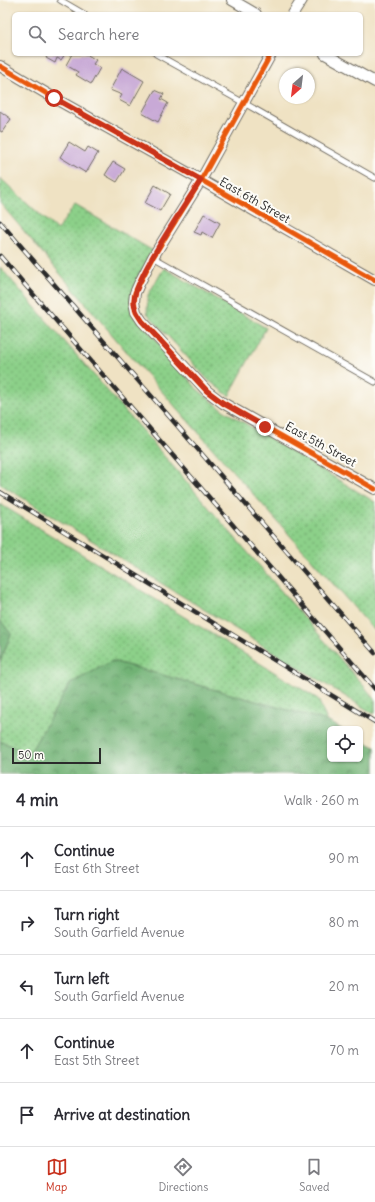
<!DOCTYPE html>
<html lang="en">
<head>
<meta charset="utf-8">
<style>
  :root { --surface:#fff; --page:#f2f2f3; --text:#2b2b33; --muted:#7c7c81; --line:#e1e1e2; --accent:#c8321e }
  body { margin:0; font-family:Delius,sans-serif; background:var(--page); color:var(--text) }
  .controls { position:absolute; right:12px; bottom:12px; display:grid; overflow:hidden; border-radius:6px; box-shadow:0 1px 3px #0004 }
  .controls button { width:36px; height:36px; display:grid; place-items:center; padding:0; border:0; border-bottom:1px solid var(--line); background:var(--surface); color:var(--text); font:20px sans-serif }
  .compass { position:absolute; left:279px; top:68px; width:36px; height:36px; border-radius:50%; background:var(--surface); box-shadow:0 1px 3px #0004; rotate:208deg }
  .scale { position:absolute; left:12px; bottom:10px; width:89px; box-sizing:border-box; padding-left:4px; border:2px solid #2b2b2b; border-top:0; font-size:11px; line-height:14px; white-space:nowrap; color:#2b2b2b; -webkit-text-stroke:3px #fdfcf7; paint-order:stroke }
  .stop { position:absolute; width:12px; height:12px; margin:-9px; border:3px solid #c8321e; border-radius:50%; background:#fff }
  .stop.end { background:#c8321e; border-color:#fff; box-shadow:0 1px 4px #0008 }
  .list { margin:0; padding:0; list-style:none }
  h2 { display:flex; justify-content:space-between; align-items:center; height:52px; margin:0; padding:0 16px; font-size:17px }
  h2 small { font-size:13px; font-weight:400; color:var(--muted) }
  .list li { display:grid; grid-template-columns:26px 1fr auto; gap:12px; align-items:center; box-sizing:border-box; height:64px; padding:0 16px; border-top:1px solid var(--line) }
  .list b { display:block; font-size:15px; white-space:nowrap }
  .list p { margin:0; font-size:13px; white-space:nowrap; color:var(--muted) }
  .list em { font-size:13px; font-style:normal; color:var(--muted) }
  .icon { flex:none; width:22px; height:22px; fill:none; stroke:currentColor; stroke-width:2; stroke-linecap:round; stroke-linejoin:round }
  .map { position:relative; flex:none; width:375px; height:774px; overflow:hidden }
  .search { position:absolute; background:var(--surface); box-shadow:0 1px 3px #0004; left:12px; right:12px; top:12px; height:44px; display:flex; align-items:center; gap:10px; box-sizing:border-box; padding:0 14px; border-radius:6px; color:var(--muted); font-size:15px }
  .sheet { height:372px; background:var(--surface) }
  nav { display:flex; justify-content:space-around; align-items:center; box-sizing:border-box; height:56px; border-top:1px solid var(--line); background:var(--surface); font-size:11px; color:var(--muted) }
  nav a { display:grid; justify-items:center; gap:2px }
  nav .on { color:var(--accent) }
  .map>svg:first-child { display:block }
  .grass { fill:url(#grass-dots); stroke:#5c7e5a }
  .forest { fill:url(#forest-crowns); stroke:#4e6e50 }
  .building { fill:#c8a9d6 }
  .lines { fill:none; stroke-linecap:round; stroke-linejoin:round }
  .lane-casing { stroke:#706b60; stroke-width:7 }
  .street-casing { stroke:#706b60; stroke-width:12 }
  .lane { stroke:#fff; stroke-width:5 }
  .street { stroke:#fff; stroke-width:10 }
  .rail-casing { stroke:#2b2b2b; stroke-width:4.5 }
  .rail { stroke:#fdfcf7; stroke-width:3; stroke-dasharray:9; stroke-linecap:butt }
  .cycleway-casing { stroke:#fdfcf7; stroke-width:8 }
  .cycleway { stroke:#e8590c; stroke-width:5 }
  .route { stroke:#c8321e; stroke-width:5 }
  .labels { text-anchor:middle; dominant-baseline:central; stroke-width:4; stroke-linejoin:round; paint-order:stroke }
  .street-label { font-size:12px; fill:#2b2b2b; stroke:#fdfcf7 }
</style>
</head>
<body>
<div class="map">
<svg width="375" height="774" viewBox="0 0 375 774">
  <defs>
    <pattern id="grass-dots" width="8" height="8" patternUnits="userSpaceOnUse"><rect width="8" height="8" fill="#8cd089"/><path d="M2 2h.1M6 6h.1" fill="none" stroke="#73a970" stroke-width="1.8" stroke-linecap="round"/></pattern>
    <pattern id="forest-crowns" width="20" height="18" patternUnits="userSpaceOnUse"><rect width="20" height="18" fill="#71b275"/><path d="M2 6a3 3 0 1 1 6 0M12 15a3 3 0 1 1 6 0" fill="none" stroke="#5d9160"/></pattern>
  </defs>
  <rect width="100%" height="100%" fill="#fdfcf7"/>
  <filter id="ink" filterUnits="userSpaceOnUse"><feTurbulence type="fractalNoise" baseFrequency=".025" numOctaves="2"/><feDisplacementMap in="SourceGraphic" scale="8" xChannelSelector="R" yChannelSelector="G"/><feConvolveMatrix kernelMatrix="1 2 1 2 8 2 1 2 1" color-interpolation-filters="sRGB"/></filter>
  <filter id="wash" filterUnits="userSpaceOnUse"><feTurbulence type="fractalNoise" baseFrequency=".012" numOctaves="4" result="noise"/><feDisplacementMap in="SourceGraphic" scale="16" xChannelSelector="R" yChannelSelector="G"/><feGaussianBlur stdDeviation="0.9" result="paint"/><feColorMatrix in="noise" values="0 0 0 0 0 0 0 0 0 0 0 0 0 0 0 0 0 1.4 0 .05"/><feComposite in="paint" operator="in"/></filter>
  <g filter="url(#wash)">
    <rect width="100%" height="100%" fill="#efe2c3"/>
    <g class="grass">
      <path d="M0,178L57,230L75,205L155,252L133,311L197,389L223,410L375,502V631L132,358L0,203Z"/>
      <path d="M0,267L375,699V713L374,714L0,484Z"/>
      <path d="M164,268L266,328L229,396L208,380L147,313L148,295Z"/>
      <path d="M0,504L318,699L327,721L112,661L70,684L29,754L0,741V662L11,634L0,620Z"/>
    </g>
    <g class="forest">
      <path d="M0,620L11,634L0,662Z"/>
      <path d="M112,661L327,721L342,729H330V759H360V739L375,747V774H0V741L29,754L70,684Z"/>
    </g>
    <g id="blocks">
      <g class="building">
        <path d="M48,54H65L61,60L57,58L55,63L46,58Z"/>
        <path d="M72,54H86L96,60L93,64L100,68L91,84L76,75L78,72L66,65Z"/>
        <path d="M122,68L144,81L130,106L119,100L122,95L110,90Z"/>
        <path d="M155,90L164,94L161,99L168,103L158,122L142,113Z"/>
        <path d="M0,111L11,119L2,132L0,131Z"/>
        <path d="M69,142L85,152L88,147L98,153L86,173L60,157Z"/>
        <path d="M113,162L125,169L117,182L105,175Z"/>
        <path d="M155,185L170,194L160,211L145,203Z"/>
        <path d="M204,214L220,223L212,238L202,232L201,235L194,232Z"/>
      </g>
    </g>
  </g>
  <g filter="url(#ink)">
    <use href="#blocks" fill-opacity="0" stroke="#706b60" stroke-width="1"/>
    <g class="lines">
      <g class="lane-casing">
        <g id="lane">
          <path d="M60,0L84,14"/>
          <path d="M156,54L244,103L375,178"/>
          <path d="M153,257L375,382"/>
        </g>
      </g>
      <g class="street-casing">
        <g id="street">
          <path d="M232,0L256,14"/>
          <path d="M293,14L302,0"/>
          <path d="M271,54L201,180L153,257L139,284L135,293L134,302L136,312L142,321L207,391L223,403L375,489"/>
          <path d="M325,54L375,82"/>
          <path d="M0,66L54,98L201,180L375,280"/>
        </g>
      </g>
      <use href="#lane" class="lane"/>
      <use href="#street" class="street"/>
      <g class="rail-casing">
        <g id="rail">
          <path d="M0,222L375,653"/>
          <path d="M0,256L375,689"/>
          <path d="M0,492L375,722"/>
        </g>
      </g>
      <use href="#rail" class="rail"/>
      <g class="cycleway-casing">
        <g id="cycleway">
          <path d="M271,54L201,180L153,257L139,284L135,293L134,302L136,312L142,321L207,391L223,403L375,489"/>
          <path d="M0,66L54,98L201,180L375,280"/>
        </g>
      </g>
      <use href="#cycleway" class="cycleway"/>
    </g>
  </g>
  <g class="lines" filter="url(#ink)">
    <path class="route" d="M54,98L201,180C187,202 133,280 134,302C134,309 138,315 142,321L207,391L223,403L265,427"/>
  </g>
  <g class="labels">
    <g class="street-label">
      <text transform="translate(255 200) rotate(30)">East 6th Street</text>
      <text transform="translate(321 444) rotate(29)">East 5th Street</text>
    </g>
  </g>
</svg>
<div class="controls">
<button><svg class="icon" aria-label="locate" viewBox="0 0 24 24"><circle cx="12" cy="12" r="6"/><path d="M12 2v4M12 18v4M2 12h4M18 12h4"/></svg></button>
</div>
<svg class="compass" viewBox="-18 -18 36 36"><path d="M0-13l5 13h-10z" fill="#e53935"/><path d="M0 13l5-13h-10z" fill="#7c7c81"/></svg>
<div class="scale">50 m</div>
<div class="stop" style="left:54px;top:98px"></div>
<div class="stop end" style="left:265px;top:427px"></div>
<div class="search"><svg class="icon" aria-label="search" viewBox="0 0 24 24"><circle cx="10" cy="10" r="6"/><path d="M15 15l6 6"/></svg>Search here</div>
</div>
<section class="sheet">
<h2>4 min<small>Walk · 260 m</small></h2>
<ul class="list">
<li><svg class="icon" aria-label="ahead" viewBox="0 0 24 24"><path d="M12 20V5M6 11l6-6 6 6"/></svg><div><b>Continue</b><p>East 6th Street</p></div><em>90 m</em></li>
<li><svg class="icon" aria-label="right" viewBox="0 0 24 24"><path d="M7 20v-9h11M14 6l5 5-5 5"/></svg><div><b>Turn right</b><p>South Garfield Avenue</p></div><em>80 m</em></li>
<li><svg class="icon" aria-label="left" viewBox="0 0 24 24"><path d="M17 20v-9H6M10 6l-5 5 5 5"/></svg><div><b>Turn left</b><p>South Garfield Avenue</p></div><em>20 m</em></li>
<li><svg class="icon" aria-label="ahead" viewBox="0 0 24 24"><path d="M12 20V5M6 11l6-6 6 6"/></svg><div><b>Continue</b><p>East 5th Street</p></div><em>70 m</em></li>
<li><svg class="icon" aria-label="arrive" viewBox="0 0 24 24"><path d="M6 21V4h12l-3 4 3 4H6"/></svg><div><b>Arrive at destination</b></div></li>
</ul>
</section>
<nav>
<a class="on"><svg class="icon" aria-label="map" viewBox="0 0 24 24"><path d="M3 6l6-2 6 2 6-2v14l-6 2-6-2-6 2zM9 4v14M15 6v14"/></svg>Map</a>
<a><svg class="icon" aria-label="directions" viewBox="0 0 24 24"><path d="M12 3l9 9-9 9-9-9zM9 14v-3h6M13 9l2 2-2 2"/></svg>Directions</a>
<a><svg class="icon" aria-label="saved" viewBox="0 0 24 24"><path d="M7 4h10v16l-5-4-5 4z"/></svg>Saved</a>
</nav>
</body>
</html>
